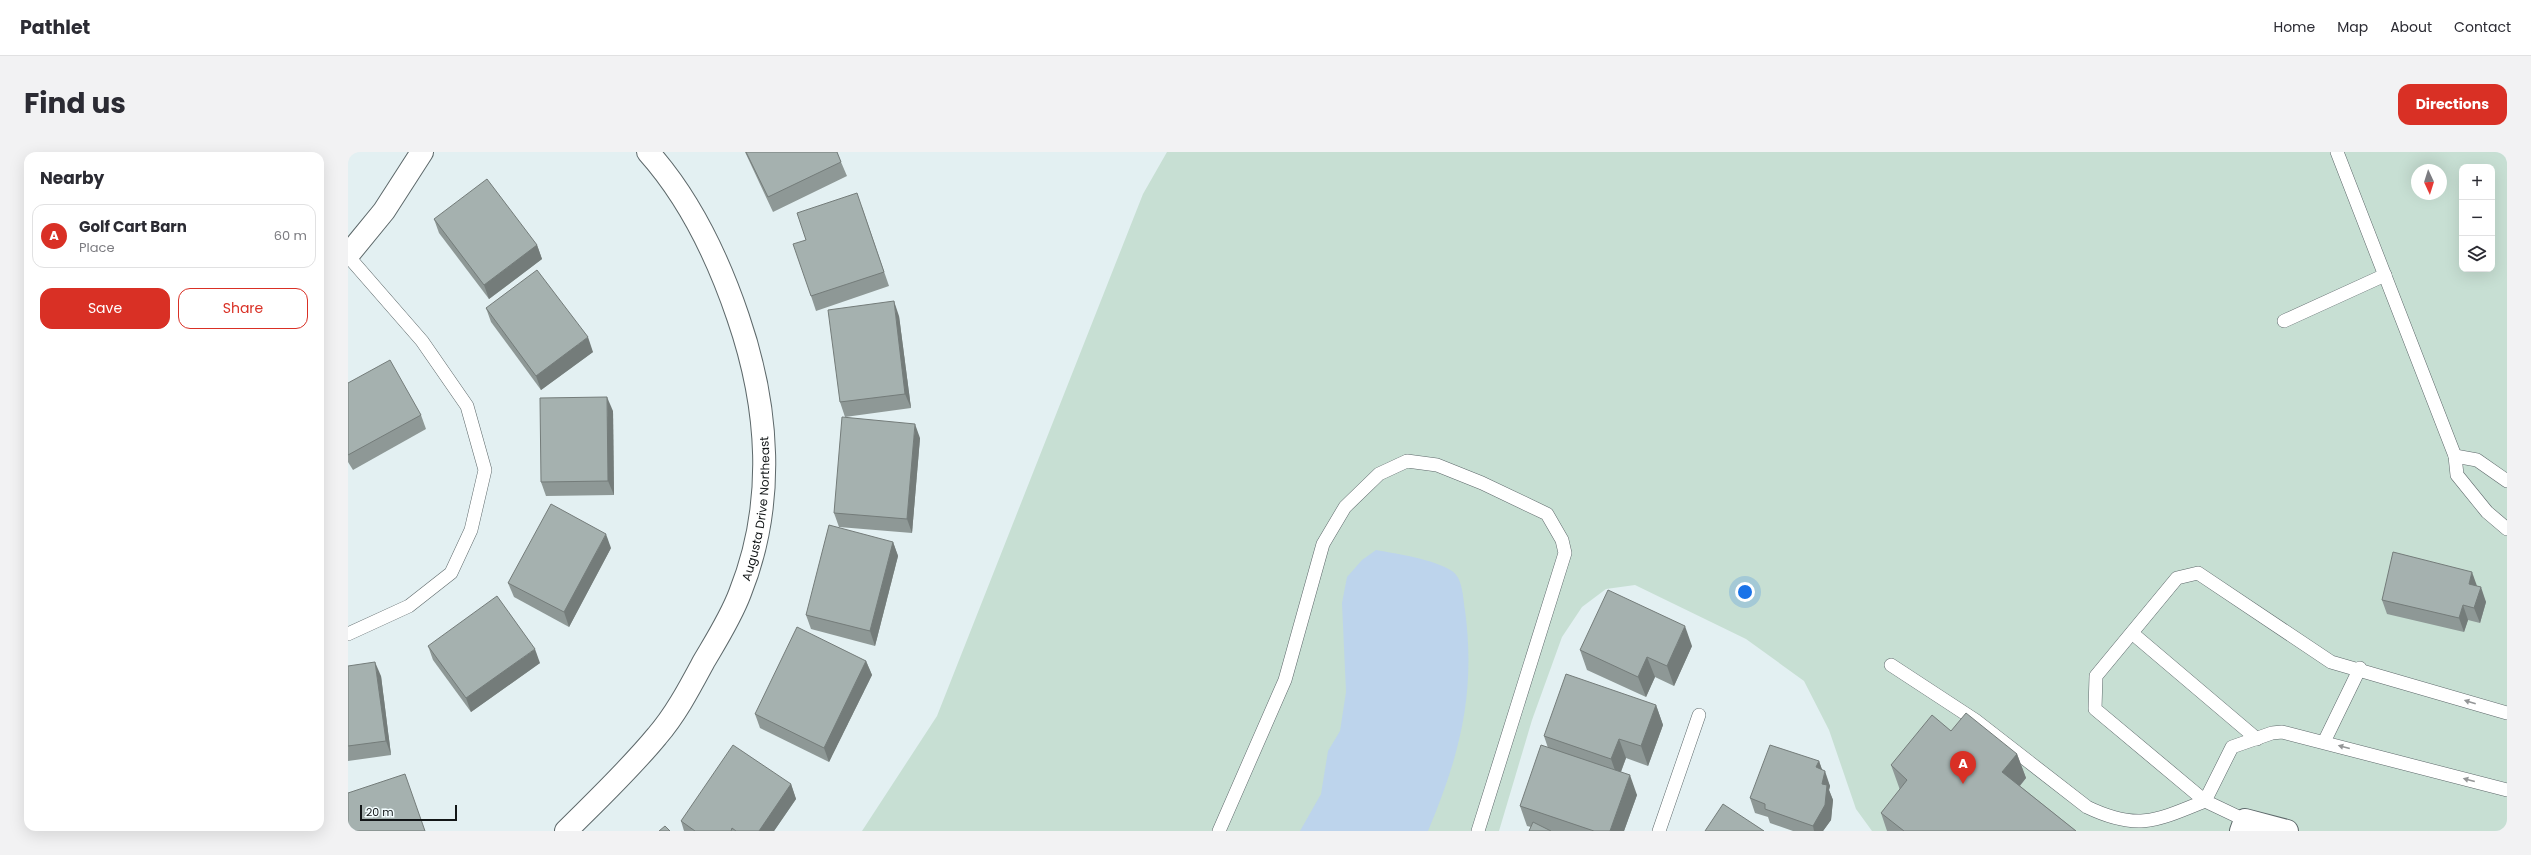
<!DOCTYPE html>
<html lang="en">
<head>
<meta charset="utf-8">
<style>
  :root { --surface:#fff; --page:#f2f2f3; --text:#2b2b33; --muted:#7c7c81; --line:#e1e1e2; --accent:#d93025 }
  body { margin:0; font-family:Poppins,sans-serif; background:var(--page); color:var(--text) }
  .controls { position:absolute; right:12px; top:12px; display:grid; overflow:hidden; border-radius:8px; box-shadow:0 4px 16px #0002 }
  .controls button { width:36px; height:36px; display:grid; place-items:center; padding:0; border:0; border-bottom:1px solid var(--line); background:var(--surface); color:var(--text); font:20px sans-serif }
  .compass { position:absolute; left:2063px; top:12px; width:36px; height:36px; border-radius:50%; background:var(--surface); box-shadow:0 4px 16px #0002; rotate:176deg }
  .scale { position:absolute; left:12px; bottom:10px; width:97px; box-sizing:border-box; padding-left:4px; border:2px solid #121617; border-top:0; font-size:11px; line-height:14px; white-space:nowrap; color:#121617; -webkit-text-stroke:3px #f3fdfe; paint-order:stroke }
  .you { position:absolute; left:1397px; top:440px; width:14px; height:14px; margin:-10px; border:3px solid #fff; border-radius:50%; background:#1a73e8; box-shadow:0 0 0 6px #1a73e833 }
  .badge { display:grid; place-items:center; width:26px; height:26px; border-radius:50%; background:var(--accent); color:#fff; font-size:13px; font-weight:700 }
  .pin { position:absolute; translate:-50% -33px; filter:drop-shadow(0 1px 2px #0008) }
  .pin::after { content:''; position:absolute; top:21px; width:14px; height:12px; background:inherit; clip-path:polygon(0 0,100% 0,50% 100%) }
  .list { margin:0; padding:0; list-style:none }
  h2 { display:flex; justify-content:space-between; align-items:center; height:52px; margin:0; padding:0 16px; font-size:17px }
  h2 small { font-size:13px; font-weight:400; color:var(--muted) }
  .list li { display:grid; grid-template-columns:26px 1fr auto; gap:12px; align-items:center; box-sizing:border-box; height:64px; margin:0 8px 8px; padding:0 8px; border:1px solid var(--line); border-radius:12px }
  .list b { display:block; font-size:15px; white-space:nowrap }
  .list p { margin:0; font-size:13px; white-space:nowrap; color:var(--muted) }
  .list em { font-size:13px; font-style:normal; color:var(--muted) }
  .actions { display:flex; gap:8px; padding:12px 16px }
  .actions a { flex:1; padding:9px 0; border:1px solid var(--accent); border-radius:12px; text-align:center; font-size:14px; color:var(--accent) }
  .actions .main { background:var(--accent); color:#fff }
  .icon { flex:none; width:22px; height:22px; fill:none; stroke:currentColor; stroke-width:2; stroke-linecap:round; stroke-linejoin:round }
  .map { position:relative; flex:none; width:2159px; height:679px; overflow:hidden; border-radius:12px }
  header { display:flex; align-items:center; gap:24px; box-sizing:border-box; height:56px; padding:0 20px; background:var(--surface); border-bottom:1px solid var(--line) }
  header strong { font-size:19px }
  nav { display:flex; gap:22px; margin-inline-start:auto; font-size:14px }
  .intro { display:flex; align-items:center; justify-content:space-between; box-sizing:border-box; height:96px; padding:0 24px }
  h1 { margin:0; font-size:28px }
  .button { padding:10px 18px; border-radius:12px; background:var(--accent); color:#fff; font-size:14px; font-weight:700 }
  main { display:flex; gap:24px; padding:0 24px }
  aside { flex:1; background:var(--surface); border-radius:12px; box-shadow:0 4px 16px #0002 }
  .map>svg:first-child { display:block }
  .green { fill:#c7dfd3; fill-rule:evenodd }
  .water { fill:#bdd4ec }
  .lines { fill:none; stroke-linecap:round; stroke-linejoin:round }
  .service-casing { stroke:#5d686a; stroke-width:14 }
  .minor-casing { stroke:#5d686a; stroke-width:24 }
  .service { stroke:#fff; stroke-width:13 }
  .minor { stroke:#fff; stroke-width:22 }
  .wall { fill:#8e9896 }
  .shaded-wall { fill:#747c7a }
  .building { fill:#a5b1af; stroke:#747c7a }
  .oneway { fill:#949697 }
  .labels { text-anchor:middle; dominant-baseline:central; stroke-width:3.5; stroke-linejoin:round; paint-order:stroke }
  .street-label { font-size:12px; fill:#121617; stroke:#f3fdfe }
</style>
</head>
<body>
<header>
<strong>Pathlet</strong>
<nav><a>Home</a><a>Map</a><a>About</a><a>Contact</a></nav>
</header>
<div class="intro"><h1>Find us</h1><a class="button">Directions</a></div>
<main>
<aside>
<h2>Nearby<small></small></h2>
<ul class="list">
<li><span class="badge">A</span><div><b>Golf Cart Barn</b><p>Place</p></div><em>60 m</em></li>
</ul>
<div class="actions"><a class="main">Save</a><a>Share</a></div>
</aside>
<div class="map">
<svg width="2159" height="679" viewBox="0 0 2159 679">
  <rect width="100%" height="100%" fill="#e3f0f2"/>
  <path class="green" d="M819,0H2159V679H1524L1508,657L1481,578L1456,529L1398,487L1287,433L1258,437L1234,455L1214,485L1184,568L1151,679H514L589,564L795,42ZM2114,15H2144V117H2114ZM2069,18H2093V42H2069Z"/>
  <path class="water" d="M1028,398C1050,402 1085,407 1104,419C1115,426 1115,446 1117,458C1128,541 1112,603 1080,679H952L973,642L980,599L992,579L998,540L994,451L999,425L1014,408Z"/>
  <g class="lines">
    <g class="service-casing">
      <g id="service">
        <path d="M1989,0L2107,304L2109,323L2139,360L2159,377"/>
        <path d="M0,104L74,189L119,254L137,318L123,378L103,421L61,454L0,482"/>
        <path d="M1936,169L2037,123"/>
        <path d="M2107,304L2129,308L2159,329"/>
        <path d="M1784,481L1909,587"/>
        <path d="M1543,513L1627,568L1739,655C1789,679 1808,669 1857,649L1747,557L1748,524L1829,426L1850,421L1983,510L2159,561"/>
        <path d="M1976,590L2012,516"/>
        <path d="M1897,668L1857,649L1884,595L1924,581L1934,580L2159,638"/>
        <path d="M871,679L937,528L975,392L997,355L1031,322L1059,309L1089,313L1134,331L1199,362L1214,388L1217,401L1130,679"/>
        <path d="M1311,679L1351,563"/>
      </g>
    </g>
    <g class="minor-casing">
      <g id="minor">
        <path d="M0,103L36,59L74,0"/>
        <path id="s1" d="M218,679C249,648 281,618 309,584C328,562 342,535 356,509C369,487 383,465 392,441C428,351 421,255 390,165C370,106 342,47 300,0"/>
        <path d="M1893,679L1897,668L1939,679"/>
      </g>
    </g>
    <use href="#service" class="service"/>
    <use href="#minor" class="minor"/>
  </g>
  <g class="wall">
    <path d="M397,0H489L493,10L499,24L425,60Z"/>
    <path d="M514,55L541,134L468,159L463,144L458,88Z"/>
    <path d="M86,67L189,93L194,107L141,147L91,81Z"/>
    <path d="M138,156L245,200L193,238L143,170Z"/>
    <path d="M551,164L563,256L497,265L492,250Z"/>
    <path d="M0,231L73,263L78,277L5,318L0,310Z"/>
    <path d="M265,259L266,343L198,344L193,330Z"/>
    <path d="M572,286L564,381L491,375L486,361Z"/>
    <path d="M545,390L550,404L527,494L463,477L458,463Z"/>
    <path d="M263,396L221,475L166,445L160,431Z"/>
    <path d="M2129,434L2138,450L2132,471L2120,468L2116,480L2039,462L2034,448Z"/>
    <path d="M80,494L192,511L123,560L85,508Z"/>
    <path d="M1344,494L1326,534L1307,525L1298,545L1239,518L1232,498Z"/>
    <path d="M518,509L524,523L481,610L412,576L407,562Z"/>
    <path d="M0,514L33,524L43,603L0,609Z"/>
    <path d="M1308,553L1315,573L1300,614L1278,606L1273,620L1289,643L1276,679H1181L1183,675L1179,674L1172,654L1200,596L1196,584Z"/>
    <path d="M1669,602L1678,626L1672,634L1728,679H1539L1533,661L1552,638L1543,613Z"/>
    <path d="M1471,609L1474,618L1482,634L1481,638L1485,648L1483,668L1475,679H1445L1422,671L1420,665L1407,661L1402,646Z"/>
    <path d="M443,632L448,647L426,679H336L333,669Z"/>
  </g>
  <g class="shaded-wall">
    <path d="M189,93L194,107L141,147L136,133Z"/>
    <path d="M546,149L551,164L563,256L557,242Z"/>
    <path d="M240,185L245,200L193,238L188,224Z"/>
    <path d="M259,245L265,259L266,343L260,329Z"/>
    <path d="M567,272L572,286L564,381L559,367Z"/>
    <path d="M258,382L263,396L221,475L216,460Z"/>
    <path d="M545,390L550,404L527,494L522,479Z"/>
    <path d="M2124,420L2129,434L2126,446L2121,432Z"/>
    <path d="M2133,435L2138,450L2132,471L2126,456Z"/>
    <path d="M2115,453L2120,468L2116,480L2111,466Z"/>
    <path d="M1337,474L1344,494L1326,534L1319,514Z"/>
    <path d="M187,497L192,511L123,560L118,546Z"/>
    <path d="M1299,505L1307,525L1298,545L1290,525Z"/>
    <path d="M518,509L524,523L481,610L476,596Z"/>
    <path d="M27,510L33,524L43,603L38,589Z"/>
    <path d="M1308,553L1315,573L1300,614L1293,594Z"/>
    <path d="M1271,587L1278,606L1270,627L1263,607Z"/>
    <path d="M1669,602L1678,626L1663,644L1654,620Z"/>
    <path d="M1471,609L1476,623L1468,615Z"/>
    <path d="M1477,619L1482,634L1481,638L1485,648L1483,668L1475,679H1466L1465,674Z"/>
    <path d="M1282,623L1289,643L1276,679H1262Z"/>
    <path d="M443,632L448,647L426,679H411Z"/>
  </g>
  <g class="building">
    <path d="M398,0H489L493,10L420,45Z"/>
    <path d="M139,27L189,93L136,133L86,67Z"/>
    <path d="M509,41L536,120L463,144L445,92L458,88L449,61Z"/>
    <path d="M189,118L240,185L188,224L138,156Z"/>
    <path d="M546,149L557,242L492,250L480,158Z"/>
    <path d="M42,208L73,263L0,303V231Z"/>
    <path d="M259,245L260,329L193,330L192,246Z"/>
    <path d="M494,265L567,272L559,367L486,361Z"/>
    <path d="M203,352L258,382L216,460L160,431Z"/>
    <path d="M481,373L545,390L522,479L458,463Z"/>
    <path d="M2045,400L2124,420L2121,432L2133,435L2126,456L2115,453L2111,466L2034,448Z"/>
    <path d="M1260,438L1337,474L1319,514L1299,505L1290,525L1232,498Z"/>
    <path d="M149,444L187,497L118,546L80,494Z"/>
    <path d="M449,475L518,509L476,596L407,562Z"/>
    <path d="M27,510L38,589L0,594V514Z"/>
    <path d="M1218,522L1308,553L1293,594L1271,587L1263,607L1196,584Z"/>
    <path d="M1618,561L1669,602L1654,620L1728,679H1556L1533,661L1559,628L1543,613L1584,563L1603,579Z"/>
    <path d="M385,593L443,632L411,679H388L384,676L383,679H347L333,669Z"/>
    <path d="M1193,593L1282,623L1262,679H1246L1172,654Z"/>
    <path d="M1422,593L1471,609L1468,615L1477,619L1474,632L1479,633L1477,653L1465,674L1417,657V652L1402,646Z"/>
    <path d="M57,622L77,679H1L0,675V641Z"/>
    <path d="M1375,652L1416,679H1357Z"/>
    <path d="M1185,670L1203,679H1181Z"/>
    <path d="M317,674L322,679H311Z"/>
  </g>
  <defs><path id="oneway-solid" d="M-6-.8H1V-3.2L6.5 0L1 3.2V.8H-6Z"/></defs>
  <g class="oneway">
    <use href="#oneway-solid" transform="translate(2122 550) rotate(-163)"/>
    <use href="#oneway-solid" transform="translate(1996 595) rotate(-165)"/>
    <use href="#oneway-solid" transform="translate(2121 628) rotate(-165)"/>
  </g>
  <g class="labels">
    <g class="street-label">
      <text stroke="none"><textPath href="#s1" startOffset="384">Augusta Drive Northeast</textPath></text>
    </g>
  </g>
</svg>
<div class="controls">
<button>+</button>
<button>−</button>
<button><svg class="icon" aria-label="layers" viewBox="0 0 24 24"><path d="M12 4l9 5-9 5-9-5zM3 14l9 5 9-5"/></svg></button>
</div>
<svg class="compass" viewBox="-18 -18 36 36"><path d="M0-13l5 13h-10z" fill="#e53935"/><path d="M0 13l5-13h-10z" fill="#7c7c81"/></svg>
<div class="scale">20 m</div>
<div class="you"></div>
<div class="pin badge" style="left:1615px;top:632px">A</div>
</div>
</main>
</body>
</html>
